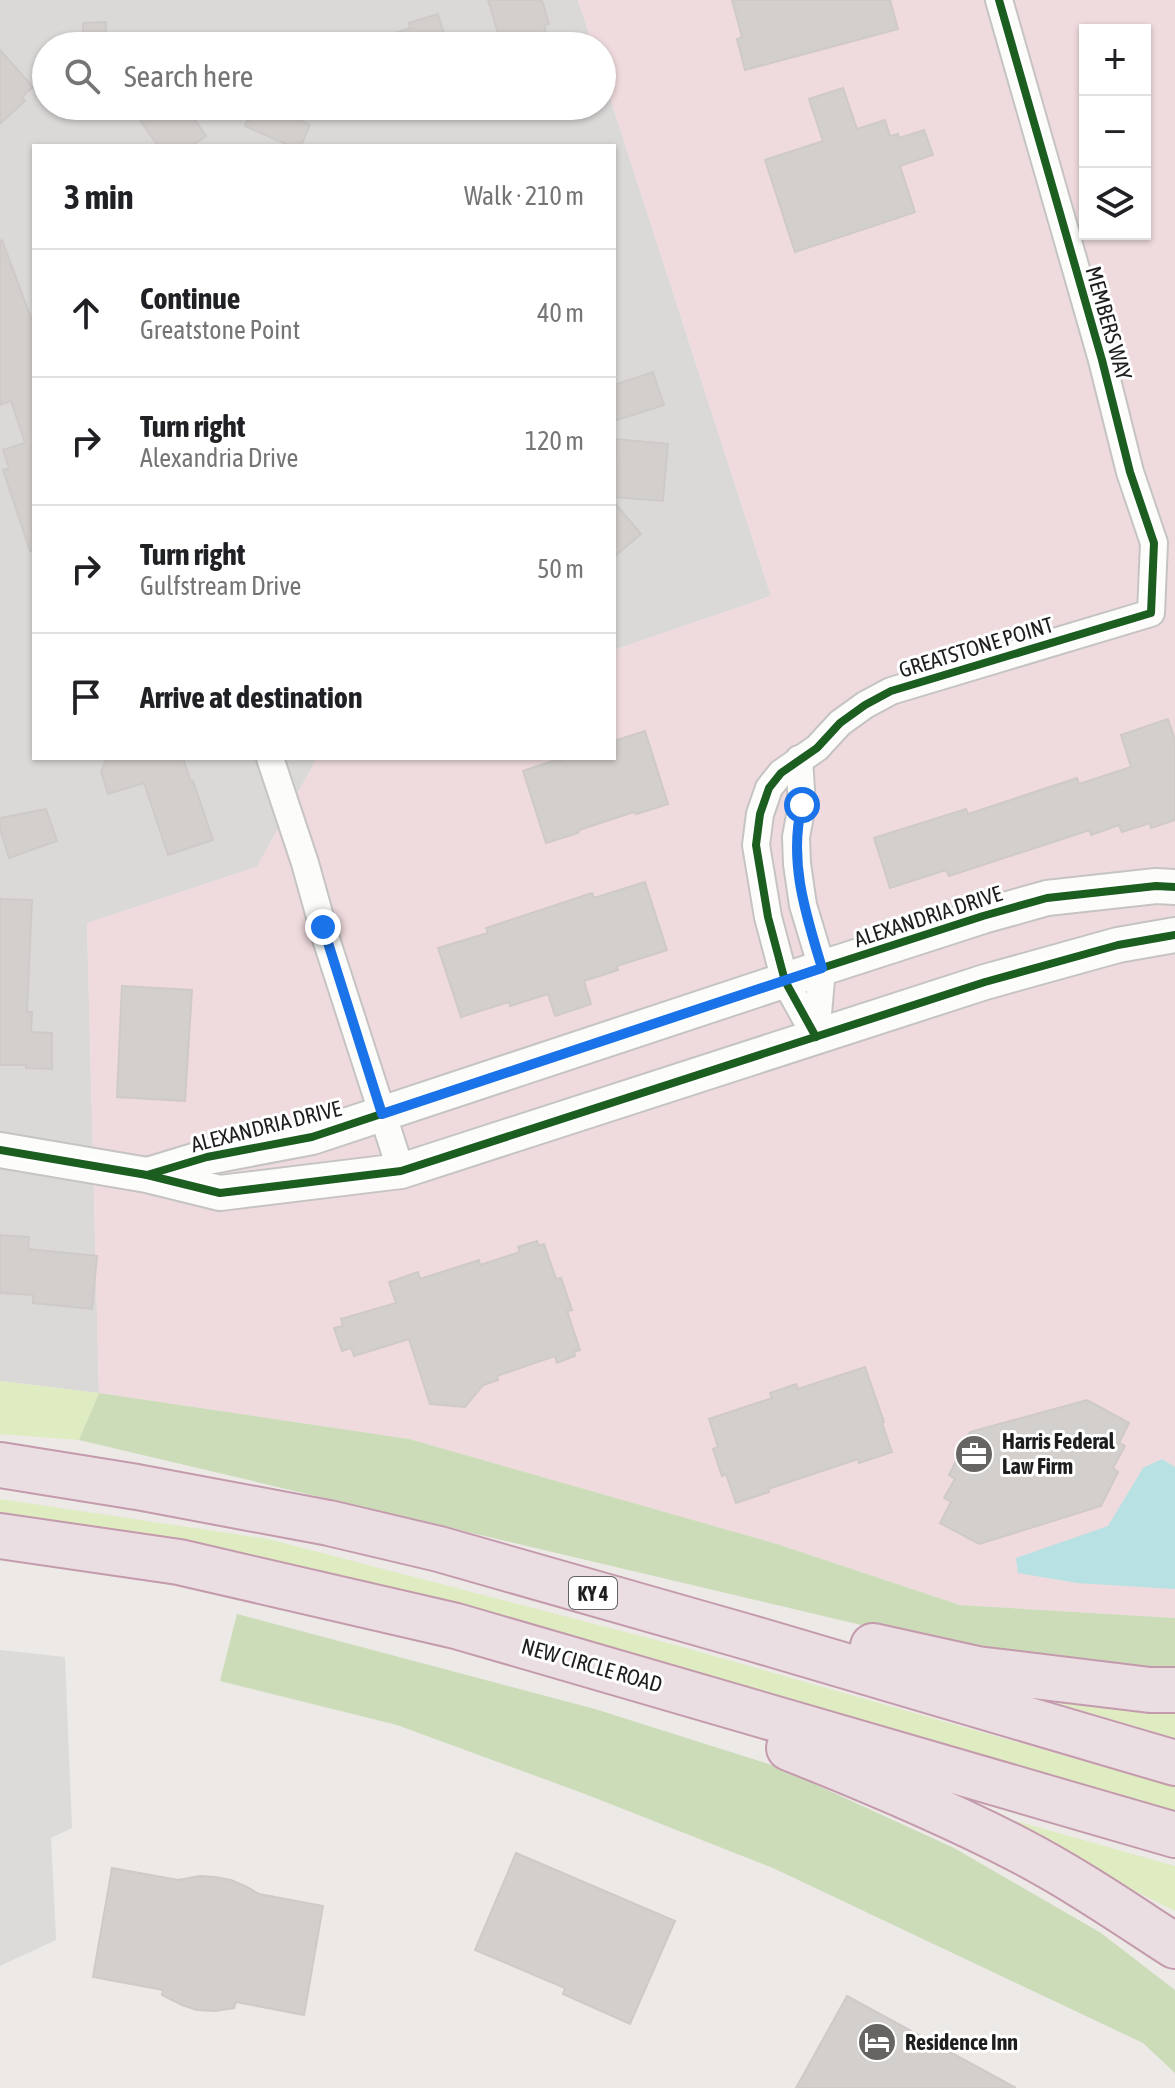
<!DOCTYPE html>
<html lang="en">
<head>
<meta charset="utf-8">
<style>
  :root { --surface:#fff; --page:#f6f6f6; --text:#202124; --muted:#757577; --line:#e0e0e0 }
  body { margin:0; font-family:"Asap Condensed",sans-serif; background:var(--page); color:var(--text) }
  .controls { position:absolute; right:24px; top:24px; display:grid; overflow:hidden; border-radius:0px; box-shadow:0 2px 6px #0004 }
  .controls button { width:72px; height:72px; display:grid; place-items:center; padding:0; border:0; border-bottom:2px solid var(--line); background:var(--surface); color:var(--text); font:40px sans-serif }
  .stop { position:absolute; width:24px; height:24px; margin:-18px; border:6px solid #1a73e8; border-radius:50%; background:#fff }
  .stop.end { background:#1a73e8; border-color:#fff; box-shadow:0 2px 8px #0008 }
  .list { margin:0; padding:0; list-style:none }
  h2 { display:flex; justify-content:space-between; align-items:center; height:104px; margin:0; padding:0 32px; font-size:34px }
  h2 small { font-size:26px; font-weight:400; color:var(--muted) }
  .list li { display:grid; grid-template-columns:52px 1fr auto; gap:24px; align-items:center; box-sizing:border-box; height:128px; padding:0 32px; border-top:2px solid var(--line) }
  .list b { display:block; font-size:30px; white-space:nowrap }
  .list p { margin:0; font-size:26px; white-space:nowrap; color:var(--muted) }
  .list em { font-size:26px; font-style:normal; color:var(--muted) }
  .icon { flex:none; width:44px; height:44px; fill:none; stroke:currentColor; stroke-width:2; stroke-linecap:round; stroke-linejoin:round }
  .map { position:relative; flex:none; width:1175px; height:2088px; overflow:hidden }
  .search { position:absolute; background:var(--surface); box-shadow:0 2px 6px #0004; left:32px; top:32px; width:584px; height:88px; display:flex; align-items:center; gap:20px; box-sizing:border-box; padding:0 28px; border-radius:44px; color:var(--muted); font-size:30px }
  .panel { position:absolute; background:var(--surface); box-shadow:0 2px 6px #0004; left:32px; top:144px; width:584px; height:616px; border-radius:0px }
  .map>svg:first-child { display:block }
  .residential { fill:#dbd9d8 }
  .commercial { fill:#efdbdd; fill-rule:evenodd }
  .grass { fill:#dfecc2 }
  .forest { fill:#ccdcb9 }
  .parking { fill:#dcdbda }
  .water { fill:#b7e1e2 }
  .building { fill:#d3cfcd; stroke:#cfcac7; stroke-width:2 }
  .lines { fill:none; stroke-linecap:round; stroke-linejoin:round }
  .minor-casing { stroke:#c5c4c2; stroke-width:30 }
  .tertiary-casing { stroke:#c5c4c2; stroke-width:38 }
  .motorway-casing { stroke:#c49aad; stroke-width:48 }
  .minor { stroke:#fcfcfb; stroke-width:26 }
  .tertiary { stroke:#fcfcfb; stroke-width:34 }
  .motorway { stroke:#eadee2; stroke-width:44 }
  .cycleway-casing { stroke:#fff; stroke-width:13 }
  .cycleway { stroke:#1b5e20; stroke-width:8 }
  .route { stroke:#1a73e8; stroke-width:10 }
  .labels { text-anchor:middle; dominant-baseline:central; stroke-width:6; stroke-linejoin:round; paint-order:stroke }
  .shield { fill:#fff; stroke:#626262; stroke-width:2 }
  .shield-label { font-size:20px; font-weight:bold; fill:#1e1e1e }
  .street-label { font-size:22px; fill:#1e1e1e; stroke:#fff }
  .poi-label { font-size:22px; font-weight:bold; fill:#1e1e1e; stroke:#fff; text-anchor:start }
</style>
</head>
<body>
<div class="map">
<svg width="1175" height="2088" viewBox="0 0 1175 2088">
  <rect width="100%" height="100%" fill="#ece9e6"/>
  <path class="residential" d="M0,0H578L593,46H46V106H602V73L771,596L614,650V146H34V758H317L257,867L87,923L99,1393L0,1381Z"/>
  <path class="commercial" d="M578,0H1175V1618L960,1605L777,1544L409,1439L99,1393L87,923L257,867L317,758H614V650L771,596L602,73V46H593ZM1085,30H1145V234H1085Z"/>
  <g class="grass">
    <path d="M0,1381L99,1393L79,1440L0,1434Z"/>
    <path d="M0,1499L268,1539L675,1645L1175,1787V1823L0,1522Z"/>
    <path d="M997,1685L1175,1705V1738Z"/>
    <path d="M966,1807L1175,1866V1911Z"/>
  </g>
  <g class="forest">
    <path d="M99,1393L409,1439L777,1544L960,1605L1175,1618V1670L988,1655L79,1440Z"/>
    <path d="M237,1614L595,1709L775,1766L954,1848L1101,1933L1175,1990V2073L1143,2043L773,1868L585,1794L397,1725L220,1681Z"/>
  </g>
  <path class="parking" d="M0,1650L65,1657L72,1828L51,1838L56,1940L0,1966Z"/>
  <path class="water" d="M1162,1459L1175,1467V1589L1077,1583L1018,1573L1016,1558L1108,1526L1143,1468Z"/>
  <g class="building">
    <path d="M488,0H542L549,24L544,26L550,46H502Z"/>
    <path d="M732,0H890L898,29L745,70L737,39L742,37Z"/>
    <path d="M438,14L448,46H367V42L410,28L409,23Z"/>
    <path d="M106,22V46H83V23Z"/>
    <path d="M0,50L33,87L22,97L25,101L0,124Z"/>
    <path d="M843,88L857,129L885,120L890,136L898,134L899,138L924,130L933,155L900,166L915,212L795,252L765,160L823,141L809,99Z"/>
    <path d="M130,106H186L206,136L191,146H158Z"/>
    <path d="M253,106H301L295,118L310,125L301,146H290L245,126Z"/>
    <path d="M2,240L34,326V550L30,551L3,470L9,468L3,450L25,443L11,401L0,405V241Z"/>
    <path d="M653,372L664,405L614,421V385Z"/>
    <path d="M616,439L668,444L663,501L614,497Z"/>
    <path d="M614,502L641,534L614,557Z"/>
    <path d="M1168,719L1175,740V820L1151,828L1150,823L1122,832L1119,825L1091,835L1090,830L949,876L946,870L890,888L874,838L966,809L968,814L1077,778L1079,784L1131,767L1121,735Z"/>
    <path d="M645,731L668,804L636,814L634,812L579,830L578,833L546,843L523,771L555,760L556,762L570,758H614V741Z"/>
    <path d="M107,758H183L191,782L193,781L213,840L168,855L144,783L108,794L101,771Z"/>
    <path d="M46,809L57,841L9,858L0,829V818Z"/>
    <path d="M645,882L667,950L617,966L618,970L584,981L591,1004L555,1016L548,994L510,1006L509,1002L461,1017L438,948L488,933L486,928L592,893L594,898Z"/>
    <path d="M0,899L32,900L27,1012H32L31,1032L52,1033V1069L26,1068V1065H0Z"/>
    <path d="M122,986L192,990L185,1101L117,1097Z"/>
    <path d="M0,1235L29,1237L28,1249L97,1256L92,1309L33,1303V1295L0,1293Z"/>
    <path d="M537,1241L539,1246L544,1244L556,1279L561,1278L572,1310L567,1311L580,1350L574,1352L575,1356L557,1363L555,1356L497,1376L498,1380L483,1385L465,1407L430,1404L409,1339L354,1356L351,1348L342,1351L334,1328L343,1326L341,1319L396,1303L389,1282L418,1272L420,1279L479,1260L480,1265L520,1252L518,1247Z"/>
    <path d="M865,1367L884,1422L882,1423L892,1452L859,1463L858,1459L768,1489L769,1492L736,1503L726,1474L722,1476L713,1449L718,1447L709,1419L772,1398L770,1393L796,1384L798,1389Z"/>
    <path d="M1087,1400L1129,1423L1119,1443L1125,1446L1113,1468L1118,1472L1101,1506L979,1544L940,1523L951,1502L944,1498L955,1479L949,1475L970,1432Z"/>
    <path d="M516,1853L675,1921L630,2024L563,1994L565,1988L475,1950Z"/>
    <path d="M112,1868L178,1880L200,1876L215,1877L231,1880L247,1887L259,1894L323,1906L304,2015L236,2002L234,2008L215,2011L197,2010L182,2005L162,1995L163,1990L93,1977Z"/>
    <path d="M847,1996L1016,2088H796Z"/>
  </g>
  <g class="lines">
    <g class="minor-casing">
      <g id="minor">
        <path d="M270,758L305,863L327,942L401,1171"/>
        <path d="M799,759L802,805L796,837L797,864L803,905L822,968L816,1037"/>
        <path d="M816,1037L785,981L768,917L756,845L760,814L769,788L781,773L817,748L840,723L865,705L891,691L1151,613L1154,543L1130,472L1102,360L999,0"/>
      </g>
    </g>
    <g class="tertiary-casing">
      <g id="tertiary">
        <path d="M0,1150L147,1175L220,1193L401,1171L985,982L1118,945L1175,935"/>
        <path d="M148,1175L207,1157L312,1137L822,968L983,916L1047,898L1156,886L1175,887"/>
      </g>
    </g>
    <g class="motorway-casing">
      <g id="motorway">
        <path d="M0,1465L137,1487L329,1523L439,1549L744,1636L1175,1763"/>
        <path d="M0,1536L179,1562L456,1626L1175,1835"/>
        <path d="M873,1646L977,1669L1150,1690H1175"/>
        <path d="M789,1748C867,1779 944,1811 1019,1850C1073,1878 1124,1913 1175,1946"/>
      </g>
    </g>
    <use href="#minor" class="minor"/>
    <use href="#tertiary" class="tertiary"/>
    <use href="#motorway" class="motorway"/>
    <g class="cycleway-casing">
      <g id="cycleway">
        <path d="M816,1037L785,981L768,917L756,845L760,814L769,788L781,773L817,748L840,723L865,705L891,691L1151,613L1154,543L1130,472L1102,360L999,0"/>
        <path d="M0,1150L147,1175L220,1193L401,1171L985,982L1118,945L1175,935"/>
        <path d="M147,1175L207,1157L312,1137L822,968L983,916L1047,898L1156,886L1175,887"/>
      </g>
    </g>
    <use href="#cycleway" class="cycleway"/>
  </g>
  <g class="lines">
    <path class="route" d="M323,927L382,1114L822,968C806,915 788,861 802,805"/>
  </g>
  <defs>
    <g id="office-disc" transform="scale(2)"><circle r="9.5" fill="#666564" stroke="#fff"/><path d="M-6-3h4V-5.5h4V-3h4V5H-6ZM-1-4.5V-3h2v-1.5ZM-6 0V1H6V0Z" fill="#fff"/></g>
    <g id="hotel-disc" transform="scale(2)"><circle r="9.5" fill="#666564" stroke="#fff"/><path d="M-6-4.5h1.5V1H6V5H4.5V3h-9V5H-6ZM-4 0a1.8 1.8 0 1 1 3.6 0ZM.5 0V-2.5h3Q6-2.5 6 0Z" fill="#fff"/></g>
  </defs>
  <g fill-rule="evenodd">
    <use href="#office-disc" x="974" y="1454"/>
    <use href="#hotel-disc" x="877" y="2042"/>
  </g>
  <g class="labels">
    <rect class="shield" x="569" y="1577" width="48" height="32" rx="6"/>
    <g class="shield-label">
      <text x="593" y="1593">KY 4</text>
    </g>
    <g class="street-label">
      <text transform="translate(1109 323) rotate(74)">MEMBERS WAY</text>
      <text transform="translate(976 647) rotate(-17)">GREATSTONE POINT</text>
      <text transform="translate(928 916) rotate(-18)">ALEXANDRIA DRIVE</text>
      <text transform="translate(266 1126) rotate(-14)">ALEXANDRIA DRIVE</text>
      <text transform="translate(592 1665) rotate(16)">NEW CIRCLE ROAD</text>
    </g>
    <g class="poi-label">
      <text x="1002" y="1441">Harris Federal<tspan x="1002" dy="25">Law Firm</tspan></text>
      <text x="905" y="2042">Residence Inn</text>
    </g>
  </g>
</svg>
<div class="controls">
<button>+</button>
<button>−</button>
<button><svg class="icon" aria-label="layers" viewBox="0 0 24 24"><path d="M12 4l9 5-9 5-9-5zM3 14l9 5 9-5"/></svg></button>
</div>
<div class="stop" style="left:802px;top:805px"></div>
<div class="stop end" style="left:323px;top:927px"></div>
<div class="search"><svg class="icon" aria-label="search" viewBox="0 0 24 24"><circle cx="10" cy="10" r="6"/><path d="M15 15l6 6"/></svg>Search here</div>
<section class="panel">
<h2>3 min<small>Walk · 210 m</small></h2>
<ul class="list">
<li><svg class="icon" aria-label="ahead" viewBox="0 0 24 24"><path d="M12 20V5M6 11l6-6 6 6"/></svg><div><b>Continue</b><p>Greatstone Point</p></div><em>40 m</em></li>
<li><svg class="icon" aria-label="right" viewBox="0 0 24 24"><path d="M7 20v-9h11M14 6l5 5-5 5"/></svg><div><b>Turn right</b><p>Alexandria Drive</p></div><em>120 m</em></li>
<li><svg class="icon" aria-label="right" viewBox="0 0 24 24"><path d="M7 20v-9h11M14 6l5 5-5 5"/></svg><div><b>Turn right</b><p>Gulfstream Drive</p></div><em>50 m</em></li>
<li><svg class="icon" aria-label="arrive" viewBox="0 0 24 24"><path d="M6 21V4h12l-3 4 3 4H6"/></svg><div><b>Arrive at destination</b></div></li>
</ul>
</section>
</div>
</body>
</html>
